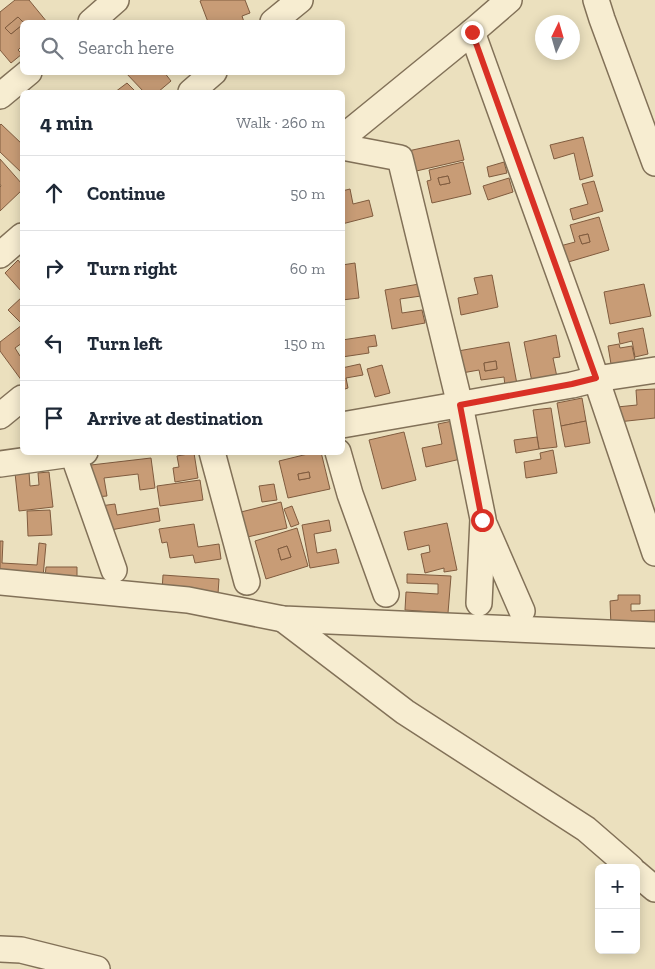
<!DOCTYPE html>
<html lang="en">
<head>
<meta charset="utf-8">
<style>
  :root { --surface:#fff; --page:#f6f6f7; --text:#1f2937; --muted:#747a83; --line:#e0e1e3 }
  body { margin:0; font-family:"Zilla Slab",serif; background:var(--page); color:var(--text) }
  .controls { position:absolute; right:15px; bottom:15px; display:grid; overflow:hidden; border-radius:8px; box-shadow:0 2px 12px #0003 }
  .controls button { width:45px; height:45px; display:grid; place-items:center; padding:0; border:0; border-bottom:1px solid var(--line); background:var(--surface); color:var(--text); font:25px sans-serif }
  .compass { position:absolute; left:535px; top:15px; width:45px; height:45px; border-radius:50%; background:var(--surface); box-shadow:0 2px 12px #0003; rotate:5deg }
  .stop { position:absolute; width:15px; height:15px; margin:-11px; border:4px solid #d93025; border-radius:50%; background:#fff }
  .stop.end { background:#d93025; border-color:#fff; box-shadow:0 1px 5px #0008 }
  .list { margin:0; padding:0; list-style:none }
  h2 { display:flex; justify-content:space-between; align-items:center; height:65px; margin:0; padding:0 20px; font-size:21px }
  h2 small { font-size:16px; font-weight:400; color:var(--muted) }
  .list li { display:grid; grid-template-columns:32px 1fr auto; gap:15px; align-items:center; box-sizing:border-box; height:75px; padding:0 20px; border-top:1px solid var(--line) }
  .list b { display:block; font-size:19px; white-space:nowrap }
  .list em { font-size:16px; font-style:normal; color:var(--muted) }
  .icon { flex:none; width:28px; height:28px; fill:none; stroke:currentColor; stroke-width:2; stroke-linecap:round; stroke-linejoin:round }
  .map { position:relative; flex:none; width:655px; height:969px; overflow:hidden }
  .search { position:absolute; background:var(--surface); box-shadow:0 2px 12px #0003; left:20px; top:20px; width:325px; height:55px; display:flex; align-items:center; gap:12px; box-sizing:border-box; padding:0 18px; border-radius:8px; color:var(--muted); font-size:19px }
  .panel { position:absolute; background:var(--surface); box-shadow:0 2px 12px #0003; left:20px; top:90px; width:325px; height:365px; border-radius:8px }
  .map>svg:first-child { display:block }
  .building { fill:#c89c76; stroke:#805c3f; fill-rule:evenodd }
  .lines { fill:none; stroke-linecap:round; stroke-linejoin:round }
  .minor-casing { stroke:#827158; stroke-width:28 }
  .minor { stroke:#f7edd1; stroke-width:25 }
  .route { stroke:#d93025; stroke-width:6 }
</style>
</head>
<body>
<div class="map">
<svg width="655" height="969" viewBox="0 0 655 969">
  <rect width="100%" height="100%" fill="#ebe0be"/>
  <g class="building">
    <path d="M15,0H29L47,22H23L18,17L5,28L11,34L22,25V46L18,50L22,54L11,63L0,50V12Z"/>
    <path d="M202,0H245L250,13L242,16L244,22H208L200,1Z"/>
    <path d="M18,17L23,22L22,25L11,34L5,28Z"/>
    <path d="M125,72H164L171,81L158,92H144Z"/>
    <path d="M127,83L136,92H115Z"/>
    <path d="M1,124L22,144V173L0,152V125Z"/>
    <path d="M583,137L593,176L580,180L574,153L554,159L550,145Z"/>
    <path d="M459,140L464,160L412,172L408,151Z"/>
    <path d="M0,159L22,184V190L0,211V187L1,186L0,184Z"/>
    <path d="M463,162L471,194L432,203L427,181L431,180L429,170ZM448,176L450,183L440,185L438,178Z"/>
    <path d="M504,162L507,173L489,177L487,167Z"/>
    <path d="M448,176L450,183L440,185L438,178Z"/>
    <path d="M509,178L513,192L488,200L483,186Z"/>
    <path d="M594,181L603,211L573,220L570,209L588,204L582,184Z"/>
    <path d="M350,189L353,204L369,200L373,216L342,224V191Z"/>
    <path d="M599,217L609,250L565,263L560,246L575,242L570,225ZM588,234L590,242L582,244L579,236Z"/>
    <path d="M588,234L590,242L582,244L579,236Z"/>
    <path d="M18,260L22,265V292L5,273Z"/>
    <path d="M355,263L359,298L342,300V265Z"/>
    <path d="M492,275L498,307L461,315L458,298L478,294L474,278Z"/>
    <path d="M419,284L421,296L400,299L402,313L422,310L425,323L392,329L385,290Z"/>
    <path d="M644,284L651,316L610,324L604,292Z"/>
    <path d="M22,297V319L20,322L8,310Z"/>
    <path d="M22,325V343L15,348L20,356L22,354V381L0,351V342Z"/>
    <path d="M643,328L648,354L635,357L632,341L620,344L618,333Z"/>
    <path d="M375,335L377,346L368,347L369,353L342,357V340Z"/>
    <path d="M556,335L560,357L553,358L557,377L532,382L524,342Z"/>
    <path d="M509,342L517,384L505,386L504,377L481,380L479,370L462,373L458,351ZM496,361L497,369L485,371L484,363Z"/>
    <path d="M619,344L620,348L632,346L635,360L611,364L608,346Z"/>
    <path d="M496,361L497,369L485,371L484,363Z"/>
    <path d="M360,364L363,375L346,378L348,388L342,390V368Z"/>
    <path d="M382,365L390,393L375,397L367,369Z"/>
    <path d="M655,389V418L618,422L617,407L637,405L636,390Z"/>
    <path d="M582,398L586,421L561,426L557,403Z"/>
    <path d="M551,408L557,447L539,449L533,410Z"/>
    <path d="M457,420L465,458L426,467L422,448L442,444L438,424Z"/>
    <path d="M586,421L590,443L565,447L561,426Z"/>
    <path d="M404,432L416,480L382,489L369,440Z"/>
    <path d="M537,437L539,449L516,453L514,440Z"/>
    <path d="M553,450L557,473L526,478L524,462L541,459L540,453Z"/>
    <path d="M316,452H321L330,489L288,498L279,461ZM309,472L310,478L299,480L298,474Z"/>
    <path d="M194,453L198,478L175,482L173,468L179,467L177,456Z"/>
    <path d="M151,458L155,488L140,490L138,474L104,478L107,496L95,497L91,465Z"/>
    <path d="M29,472L30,486L39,485L38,473L49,472L53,507L19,511L15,473Z"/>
    <path d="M309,472L310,478L299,480L298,474Z"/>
    <path d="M200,480L203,500L160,506L157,486Z"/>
    <path d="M274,484L277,500L262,502L259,486Z"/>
    <path d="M281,502L287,528L243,538L237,513Z"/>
    <path d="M115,504L117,515L158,508L160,521L105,531L100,506Z"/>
    <path d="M292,506L299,524L291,527L284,509Z"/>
    <path d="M50,510L52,535L28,536L27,511Z"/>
    <path d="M329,520L331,531L314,534L317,553L336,549L339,563L310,568L302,525Z"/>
    <path d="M447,523L457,570L444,572V568L425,573L421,554L430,552L429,545L408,550L404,532Z"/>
    <path d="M194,524L198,547L219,544L221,559L195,563L193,555L170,558L167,542L162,543L159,529Z"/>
    <path d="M297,528L308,566L266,579L255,541ZM287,546L291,557L281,560L278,549Z"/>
    <path d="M0,541H3L2,563L37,565L39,543L46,544L43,577L0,574Z"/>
    <path d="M287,546L291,557L281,560L278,549Z"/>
    <path d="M46,567H77V578L45,577Z"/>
    <path d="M407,574L451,576L448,613L405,610L406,592L438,594V584L407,583Z"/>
    <path d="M163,575L219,579L218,594L162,591Z"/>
    <path d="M618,595H640V604H631V611L655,610V625L611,626L610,601L618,600Z"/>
  </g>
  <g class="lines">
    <g class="minor-casing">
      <g id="minor">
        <path d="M596,0L602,19L655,163"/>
        <path d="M91,22L116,0"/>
        <path d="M273,22L300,0"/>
        <path d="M472,32L583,340L655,553"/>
        <path d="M191,92L214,72"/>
        <path d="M0,96L29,72"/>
        <path d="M342,138L472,32L509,0"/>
        <path d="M342,147L400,158L460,405L483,519L479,603"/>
        <path d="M0,255L22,236"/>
        <path d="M0,416L22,398"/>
        <path d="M342,425L572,385L596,379L655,370"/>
        <path d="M212,452L247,582"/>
        <path d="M338,452L350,494L386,594"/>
        <path d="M73,454L114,570"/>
        <path d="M0,464L85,452"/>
        <path d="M485,526L522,611"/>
        <path d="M0,582L188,600L283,619L655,635"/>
        <path d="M283,619L405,712L586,829L631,868"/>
        <path d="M636,873L655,889"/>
        <path d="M0,949L21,950L97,969"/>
      </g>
    </g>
    <use href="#minor" class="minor"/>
  </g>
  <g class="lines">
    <path class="route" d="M472,32L596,378L572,384L460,405L482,520"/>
  </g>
</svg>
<div class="controls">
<button>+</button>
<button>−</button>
</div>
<svg class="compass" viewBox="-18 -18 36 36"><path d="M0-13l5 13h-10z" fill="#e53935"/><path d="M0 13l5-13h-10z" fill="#747a83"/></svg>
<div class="stop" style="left:482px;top:520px"></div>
<div class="stop end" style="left:472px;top:32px"></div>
<div class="search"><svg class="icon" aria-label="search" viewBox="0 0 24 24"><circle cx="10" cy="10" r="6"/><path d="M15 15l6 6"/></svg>Search here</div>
<section class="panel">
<h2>4 min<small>Walk · 260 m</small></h2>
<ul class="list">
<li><svg class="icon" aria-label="ahead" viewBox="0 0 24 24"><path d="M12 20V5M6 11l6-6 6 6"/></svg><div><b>Continue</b></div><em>50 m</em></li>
<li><svg class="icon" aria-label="right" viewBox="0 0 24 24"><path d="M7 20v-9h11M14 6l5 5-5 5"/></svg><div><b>Turn right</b></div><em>60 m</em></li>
<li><svg class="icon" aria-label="left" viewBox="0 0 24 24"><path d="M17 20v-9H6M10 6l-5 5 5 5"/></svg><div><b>Turn left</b></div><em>150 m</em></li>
<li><svg class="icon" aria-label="arrive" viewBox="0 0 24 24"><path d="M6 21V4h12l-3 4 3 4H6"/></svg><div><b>Arrive at destination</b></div></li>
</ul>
</section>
</div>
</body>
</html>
